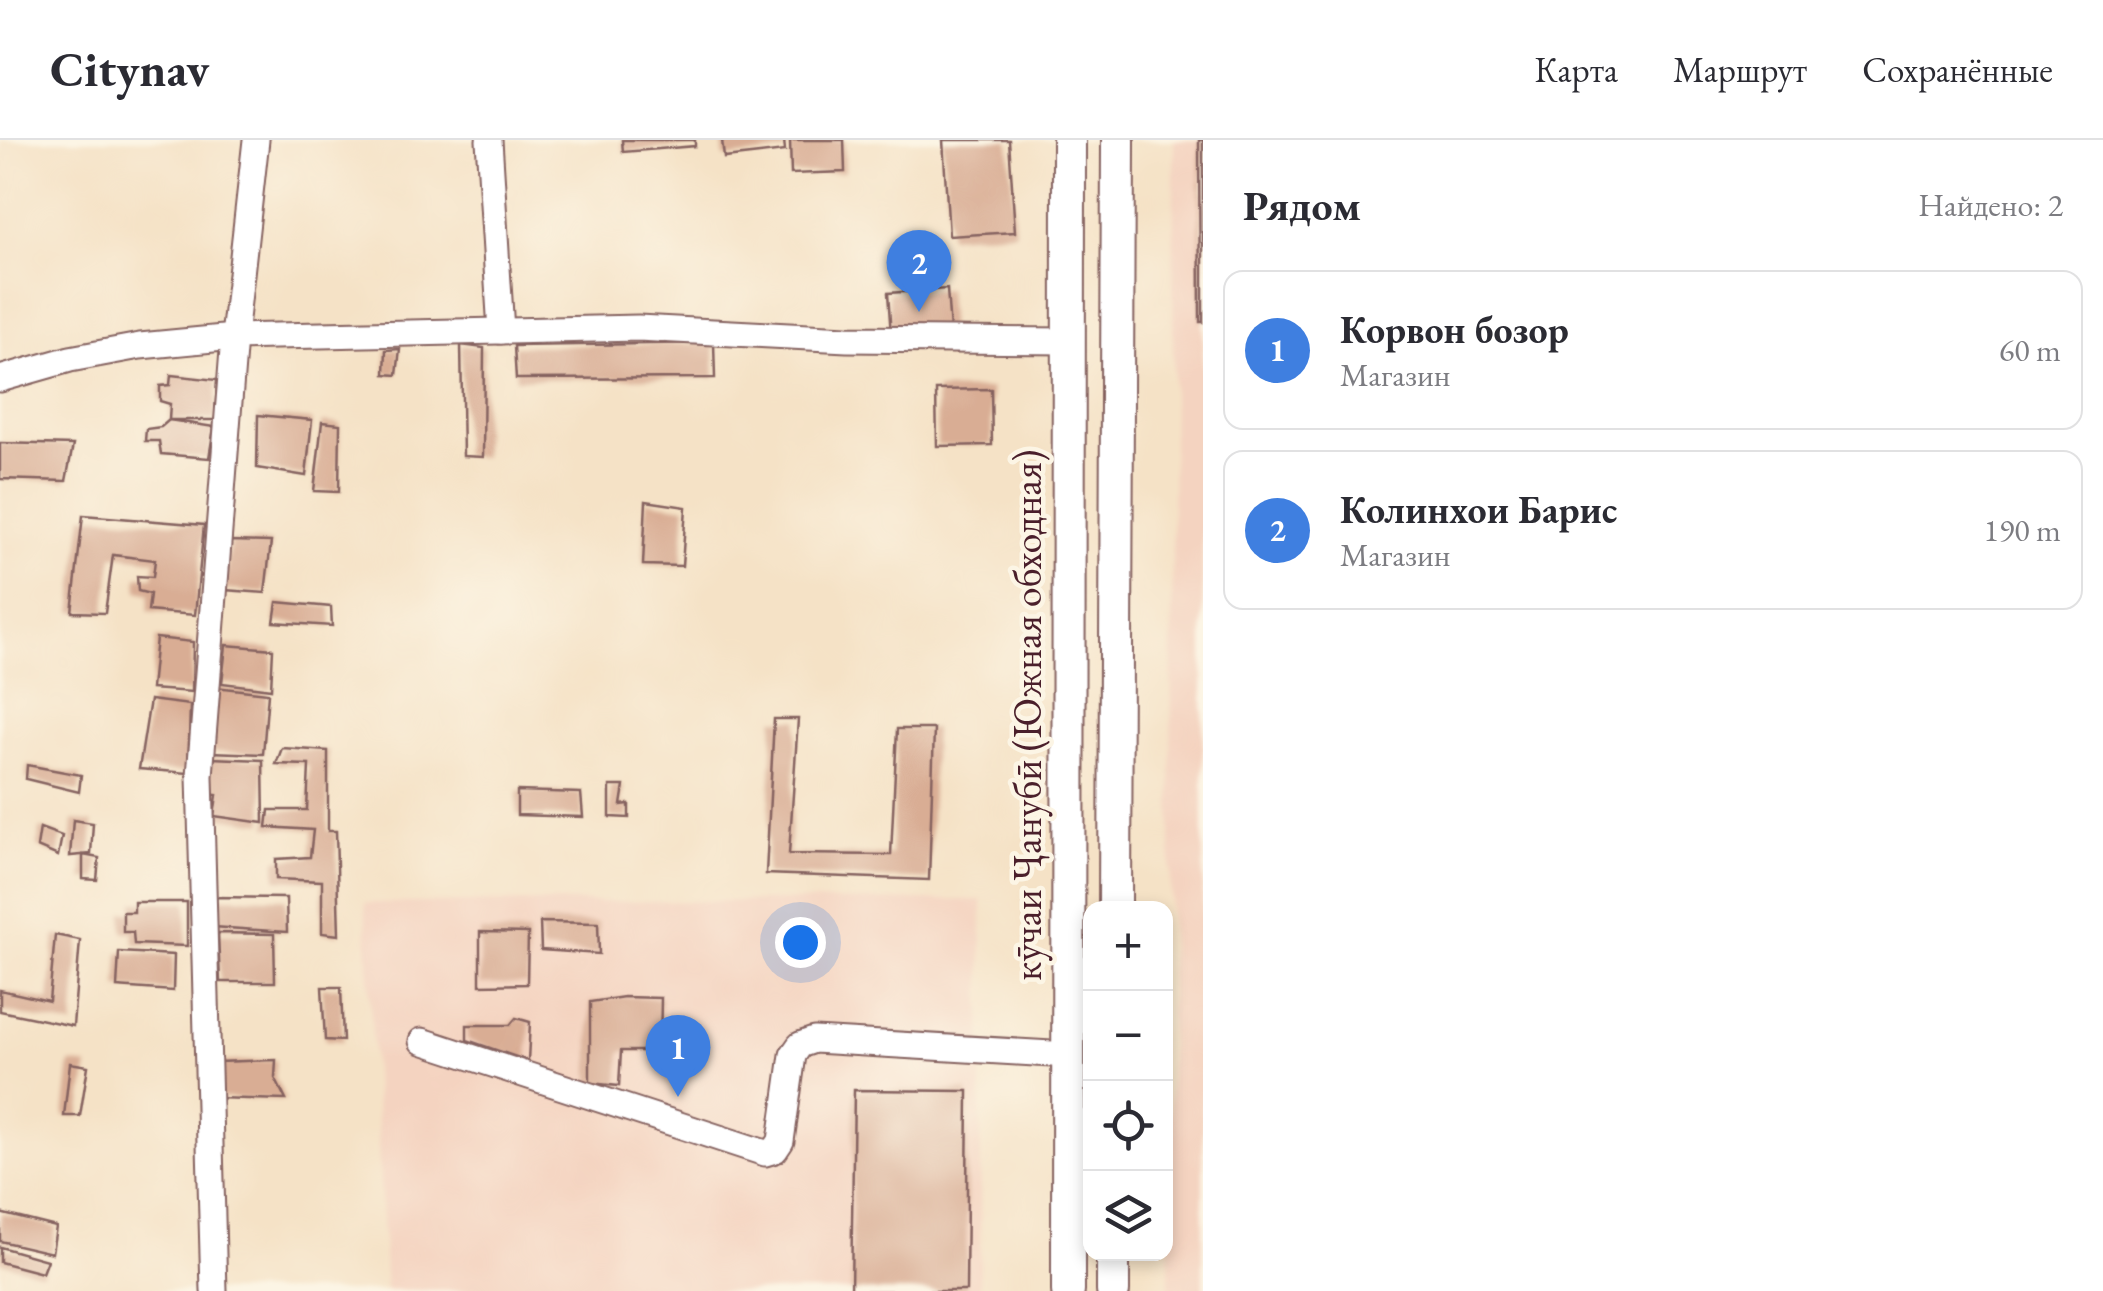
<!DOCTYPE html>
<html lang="ru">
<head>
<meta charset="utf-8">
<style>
  :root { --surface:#fff; --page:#f2f2f3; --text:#2b2b33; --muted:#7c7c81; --line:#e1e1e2; --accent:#c8321e }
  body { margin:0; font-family:"EB Garamond",serif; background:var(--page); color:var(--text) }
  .controls { position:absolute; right:30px; bottom:30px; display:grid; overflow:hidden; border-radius:20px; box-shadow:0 5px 15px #0003 }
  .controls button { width:90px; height:90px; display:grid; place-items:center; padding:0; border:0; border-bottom:2px solid var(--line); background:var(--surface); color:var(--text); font:50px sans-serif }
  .you { position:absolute; left:800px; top:802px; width:35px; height:35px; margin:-25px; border:8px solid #fff; border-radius:50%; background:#1a73e8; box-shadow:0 0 0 15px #1a73e833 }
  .badge { display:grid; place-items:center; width:65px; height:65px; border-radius:50%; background:var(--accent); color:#fff; font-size:32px; font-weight:700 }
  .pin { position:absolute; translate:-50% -82px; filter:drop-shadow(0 2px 5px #0008) }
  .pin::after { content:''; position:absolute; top:52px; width:35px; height:30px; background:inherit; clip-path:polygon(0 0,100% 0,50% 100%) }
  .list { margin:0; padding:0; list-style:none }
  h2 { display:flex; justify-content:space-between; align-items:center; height:130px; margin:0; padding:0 40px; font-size:42px }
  h2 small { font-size:32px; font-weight:400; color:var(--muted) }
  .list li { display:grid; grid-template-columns:65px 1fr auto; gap:30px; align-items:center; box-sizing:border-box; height:160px; margin:0 20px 20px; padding:0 20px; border:2px solid var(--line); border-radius:20px }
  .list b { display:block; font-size:38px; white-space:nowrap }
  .list p { margin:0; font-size:32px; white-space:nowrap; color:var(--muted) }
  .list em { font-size:32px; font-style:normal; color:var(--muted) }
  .icon { flex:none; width:55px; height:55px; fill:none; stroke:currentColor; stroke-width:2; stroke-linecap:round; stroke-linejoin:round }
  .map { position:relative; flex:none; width:1203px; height:1151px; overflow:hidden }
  header { display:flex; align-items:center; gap:60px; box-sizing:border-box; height:140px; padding:0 50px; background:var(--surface); border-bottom:2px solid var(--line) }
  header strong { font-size:48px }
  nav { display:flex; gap:55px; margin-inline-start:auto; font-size:35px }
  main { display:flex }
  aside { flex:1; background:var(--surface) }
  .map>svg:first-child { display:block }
  .built { fill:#f4d3c0 }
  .building { fill:#d9ad94 }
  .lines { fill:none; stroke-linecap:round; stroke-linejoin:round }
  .minor-casing { stroke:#866361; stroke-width:29 }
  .major-casing { stroke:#866361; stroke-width:36 }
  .minor { stroke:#fff; stroke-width:25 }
  .major { stroke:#fff; stroke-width:32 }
  .labels { text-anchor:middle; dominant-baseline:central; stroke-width:9; stroke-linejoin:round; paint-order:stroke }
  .street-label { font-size:40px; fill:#4a1f2b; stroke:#fcf5e5 }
</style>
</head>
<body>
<header>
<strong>Citynav</strong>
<nav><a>Карта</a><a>Маршрут</a><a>Сохранённые</a></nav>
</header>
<main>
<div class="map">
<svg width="1203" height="1151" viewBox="0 0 1203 1151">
  <rect width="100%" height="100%" fill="#fcf5e5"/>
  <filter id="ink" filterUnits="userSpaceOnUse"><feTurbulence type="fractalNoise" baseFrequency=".01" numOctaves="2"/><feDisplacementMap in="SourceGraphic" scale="20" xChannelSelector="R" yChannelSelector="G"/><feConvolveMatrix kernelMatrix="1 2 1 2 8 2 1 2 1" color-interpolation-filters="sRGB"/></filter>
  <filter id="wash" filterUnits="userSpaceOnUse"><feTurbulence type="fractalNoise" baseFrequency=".0048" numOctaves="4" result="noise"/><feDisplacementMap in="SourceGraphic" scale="40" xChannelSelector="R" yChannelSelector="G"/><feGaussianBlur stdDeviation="2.25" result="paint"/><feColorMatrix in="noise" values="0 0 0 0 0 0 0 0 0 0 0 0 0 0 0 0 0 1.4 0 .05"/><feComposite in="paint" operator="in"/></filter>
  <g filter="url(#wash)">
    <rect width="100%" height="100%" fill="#f5e2c6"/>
    <g class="built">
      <path d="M1174,0H1203V1151H1169Z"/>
      <path d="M982,760L980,1151H386L365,763Z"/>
    </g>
    <g id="blocks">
      <g class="building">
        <path d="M622,0H695V6L623,12Z"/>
        <path d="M722,0H784L785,11L724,18Z"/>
        <path d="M790,0H844L845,32L791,34Z"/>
        <path d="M943,0H1009L1015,92L949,96Z"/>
        <path d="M1199,0H1203V182H1200Z"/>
        <path d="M947,149L950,191L891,195L888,153Z"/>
        <path d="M714,203L715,238L516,239L514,206Z"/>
        <path d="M461,205L484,208L483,317L463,316Z"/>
        <path d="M400,209L397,235L385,234L386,210Z"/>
        <path d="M171,235L217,240L215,280H169L170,264L160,261V246L170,245Z"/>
        <path d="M991,249L992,305L937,306L936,250Z"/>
        <path d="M258,275L312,280L306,336L257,328Z"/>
        <path d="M169,280L214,287L209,318L161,314L159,301H145L146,289L161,287Z"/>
        <path d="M322,282L340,284L339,352L314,351Z"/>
        <path d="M0,303L73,305L66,341L0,339Z"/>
        <path d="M646,361L686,367L682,426L643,425Z"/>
        <path d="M83,375L204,385L195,475L148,471L150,454L138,451L137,436L153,437L155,420L113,415L105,473L72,472Z"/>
        <path d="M230,401L271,402L265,453L225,450Z"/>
        <path d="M277,462L331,467L332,486L274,482Z"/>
        <path d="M156,498L193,502L192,552L151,549Z"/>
        <path d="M226,505L273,509L271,549L222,543Z"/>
        <path d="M215,547L268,553L263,614L210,612Z"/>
        <path d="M150,560L190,565L188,633L139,629Z"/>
        <path d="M774,579H798L789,714L891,715L897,589H934L929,740L766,734Z"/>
        <path d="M282,608L328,611V691H336L339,795L322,793V741L276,739V719L310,717L313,690L267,687L269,670H307L309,625L276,624Z"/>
        <path d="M210,618L263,620L264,683L214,676L217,655L208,654Z"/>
        <path d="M27,625L81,635L79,652L26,639Z"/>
        <path d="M610,646H624L621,665L629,664V678L610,677Z"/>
        <path d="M517,651L581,653L583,677L517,675Z"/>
        <path d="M73,680L93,683L91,714L70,716Z"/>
        <path d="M40,688L62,696L58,716L37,707Z"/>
        <path d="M83,715L99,718L97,740L83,739Z"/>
        <path d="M215,757L286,758L287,792L214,787Z"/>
        <path d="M134,762H187V806L134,804L133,792H123V772H134Z"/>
        <path d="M540,782L598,783L599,814L541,810Z"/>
        <path d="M480,792L528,793L527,844L480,845Z"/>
        <path d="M218,793L274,794L275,842H220Z"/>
        <path d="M55,795L80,800L73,886L0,871V850L49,861Z"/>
        <path d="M119,812L174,815L173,851L117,847Z"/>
        <path d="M322,847H341L343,901L325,900Z"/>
        <path d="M624,857L661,858L660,911H621L619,946L590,943V862Z"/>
        <path d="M516,878L530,882L528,921L467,900V885H510Z"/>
        <path d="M276,920L275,938L286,960L216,958L217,922Z"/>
        <path d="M70,923L88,926L80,976H64Z"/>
        <path d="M854,950L968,951L966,1151H851Z"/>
        <path d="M0,1073L56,1087L52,1113L0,1101Z"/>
        <path d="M0,1107L47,1120L42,1133L0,1122Z"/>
      </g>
    </g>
  </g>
  <g filter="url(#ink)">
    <use href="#blocks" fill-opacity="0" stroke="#866361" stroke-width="2.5"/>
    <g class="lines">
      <g class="minor-casing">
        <g id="minor">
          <path d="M489,0L501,191"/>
          <path d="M0,239L70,219L140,206L234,197L638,188L847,199L1070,201"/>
          <path d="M422,901L765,1013L775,1010L781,1001L793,915L800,905L814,900L1069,915"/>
          <path d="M214,1151L200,636L234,197L256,0"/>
        </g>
      </g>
      <g class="major-casing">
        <g id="major">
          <path d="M1115,768L1118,0"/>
          <path d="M1068,1151L1069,0"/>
          <path d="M1113,1151V1114"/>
        </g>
      </g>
      <use href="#minor" class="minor"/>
      <use href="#major" class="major"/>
    </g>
  </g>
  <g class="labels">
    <g class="street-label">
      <text transform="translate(1027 575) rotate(-90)">кӯчаи Ҷанубӣ (Южная обходная)</text>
    </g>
  </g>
</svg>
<div class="controls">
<button>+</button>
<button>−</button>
<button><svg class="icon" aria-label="locate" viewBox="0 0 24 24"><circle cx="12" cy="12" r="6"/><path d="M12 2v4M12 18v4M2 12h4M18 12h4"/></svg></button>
<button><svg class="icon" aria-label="layers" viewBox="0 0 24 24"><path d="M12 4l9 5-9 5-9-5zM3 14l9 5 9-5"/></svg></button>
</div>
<div class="you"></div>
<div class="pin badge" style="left:678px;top:957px;background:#3f7fe0">1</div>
<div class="pin badge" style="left:919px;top:172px;background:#3f7fe0">2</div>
</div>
<aside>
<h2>Рядом<small>Найдено: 2</small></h2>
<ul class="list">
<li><span class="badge" style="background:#3f7fe0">1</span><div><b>Корвон бозор</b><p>Магазин</p></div><em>60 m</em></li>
<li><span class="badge" style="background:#3f7fe0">2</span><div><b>Колинхои Барис</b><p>Магазин</p></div><em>190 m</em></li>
</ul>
</aside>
</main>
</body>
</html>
